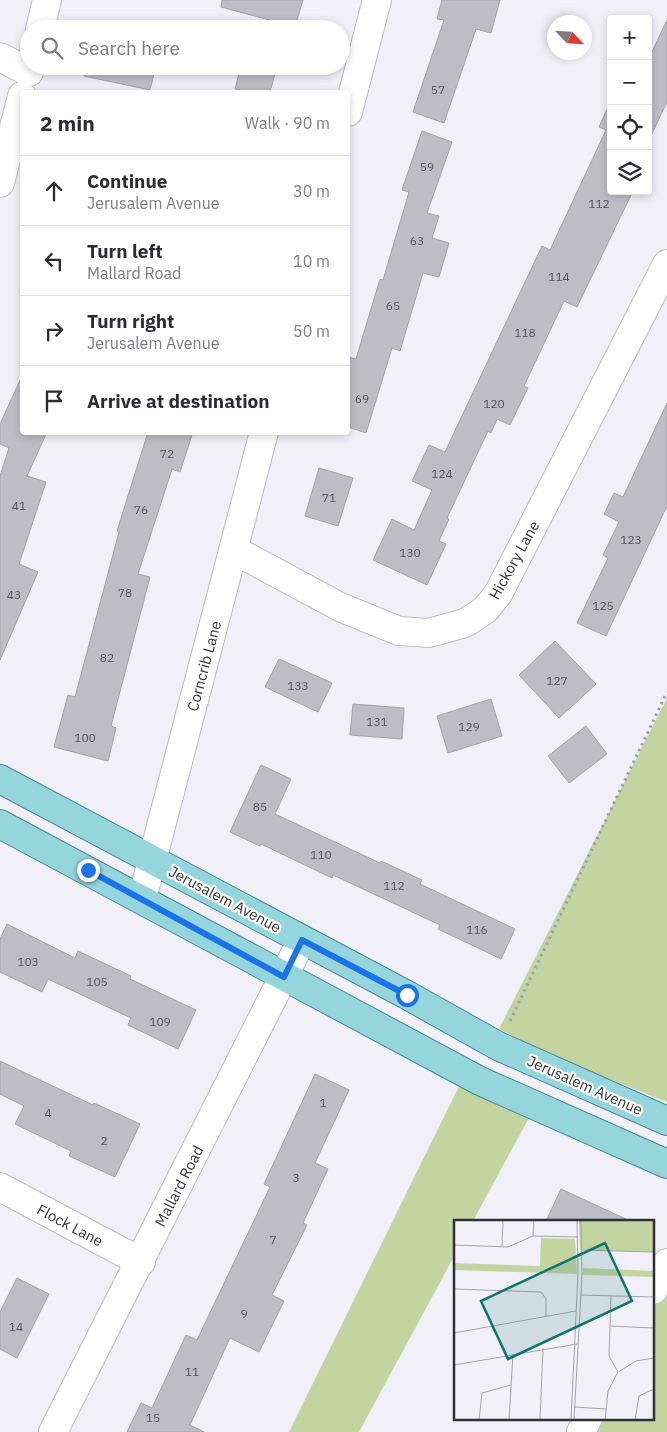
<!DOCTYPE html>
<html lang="en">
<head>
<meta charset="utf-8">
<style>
  :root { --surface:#fff; --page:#f2f2f3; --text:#2b2b33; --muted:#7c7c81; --line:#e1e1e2 }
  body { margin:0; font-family:"IBM Plex Sans",sans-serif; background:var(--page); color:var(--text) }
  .controls { position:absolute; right:15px; top:15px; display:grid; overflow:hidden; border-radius:5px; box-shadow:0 2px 8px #0003 }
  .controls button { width:45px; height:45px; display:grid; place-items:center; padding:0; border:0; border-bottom:1px solid var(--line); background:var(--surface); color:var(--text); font:25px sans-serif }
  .compass { position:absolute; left:547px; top:15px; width:45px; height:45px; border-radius:50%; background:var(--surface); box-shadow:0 2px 8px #0003; rotate:115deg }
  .stop { position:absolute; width:15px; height:15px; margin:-11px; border:4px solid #1a73e8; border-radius:50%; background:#fff }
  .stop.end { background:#1a73e8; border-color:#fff; box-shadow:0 1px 5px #0008 }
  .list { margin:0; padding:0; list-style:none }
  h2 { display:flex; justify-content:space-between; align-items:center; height:65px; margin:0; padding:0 20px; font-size:21px }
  h2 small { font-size:16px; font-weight:400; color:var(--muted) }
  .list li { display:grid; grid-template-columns:32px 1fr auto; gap:15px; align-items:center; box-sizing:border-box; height:70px; padding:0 20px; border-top:1px solid var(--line) }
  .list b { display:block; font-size:19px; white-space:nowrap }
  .list p { margin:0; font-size:16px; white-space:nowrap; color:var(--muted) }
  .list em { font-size:16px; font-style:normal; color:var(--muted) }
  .icon { flex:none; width:28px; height:28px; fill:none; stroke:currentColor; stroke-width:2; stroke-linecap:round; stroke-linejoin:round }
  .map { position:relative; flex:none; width:667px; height:1432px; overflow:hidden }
  .search { position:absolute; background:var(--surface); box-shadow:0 2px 8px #0003; left:20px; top:20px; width:330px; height:55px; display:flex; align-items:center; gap:12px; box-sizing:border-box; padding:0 18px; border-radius:28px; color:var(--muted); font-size:19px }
  .panel { position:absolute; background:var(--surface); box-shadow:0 2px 8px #0003; left:20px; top:90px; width:330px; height:345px; border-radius:5px }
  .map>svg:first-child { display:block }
  .green { fill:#c3d4a1 }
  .building { fill:#bebcc5; stroke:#a3a1aa }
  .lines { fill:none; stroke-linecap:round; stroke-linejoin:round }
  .minor-casing { stroke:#bdbbc4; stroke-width:30 }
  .major-casing { stroke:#448a92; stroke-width:30 }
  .path { stroke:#a2a0a7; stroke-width:3; stroke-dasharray:2.5 4; stroke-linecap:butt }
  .minor { stroke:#fff; stroke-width:28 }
  .major { stroke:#95d6dc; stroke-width:28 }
  .route { stroke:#1a73e8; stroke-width:6 }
  .labels { text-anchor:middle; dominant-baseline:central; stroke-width:4.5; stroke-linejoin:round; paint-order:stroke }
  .number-label { font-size:12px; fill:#545358 }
  .street-label { font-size:15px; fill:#313034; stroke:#fff }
  .inset-road { fill:none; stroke:#a4a3aa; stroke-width:1 }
  .view { fill:#0f766e; fill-opacity:0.15; stroke:#0f766e; stroke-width:2.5 }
  .inset-edge { fill:none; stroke:#313034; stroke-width:2.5 }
</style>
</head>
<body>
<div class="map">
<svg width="667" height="1432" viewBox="0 0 667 1432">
  <rect width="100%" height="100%" fill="#f1eff8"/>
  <g class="green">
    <path d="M667,698V1102L557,1058L499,1029Z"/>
    <path d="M461,1082L530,1116L473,1221H456V1253L359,1432H289Z"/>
    <path d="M667,1262V1432H581L588,1418H653V1289Z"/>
  </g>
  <g class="building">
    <path d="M222,0H303L295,27L221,7Z"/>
    <path d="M442,0H500L491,33L476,29L444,123L413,112L444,20L437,19Z"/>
    <path d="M667,20V102L648,142V60Z"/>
    <path d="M85,66H156L150,90L84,76Z"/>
    <path d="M241,66H277L270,92H247L235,89Z"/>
    <path d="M608,107L611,109V191H633L577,307L564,301L524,386L528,388L510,425L497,419L491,433L488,431L447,518L449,519L439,541L446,544L427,585L373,560L392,519L414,530L432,490L412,481L429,445L445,452L542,246L550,250L606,130L599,127Z"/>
    <path d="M422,131L452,142L427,213L439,216L432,238L449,243L439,277L423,273L400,351L392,348L366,433L348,427V357L356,359L380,279L383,280L409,192L402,190Z"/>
    <path d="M22,376V432H47L27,476L46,482L19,564L38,572L0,660V476L9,448L0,444V424Z"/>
    <path d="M667,403V506L606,636L577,623L608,558L603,555L619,522L604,514L614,493L623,497Z"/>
    <path d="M148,432H193L180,472L172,469L138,574L150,577L111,726L116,728L108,761L54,747L68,695L75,697L119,532L117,531Z"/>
    <path d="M319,468L353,478L338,526L305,516Z"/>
    <path d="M555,641L596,684L559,718L519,675Z"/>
    <path d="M279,659L332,683L318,712L265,687Z"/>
    <path d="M491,699L502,736L448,753L437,716Z"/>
    <path d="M353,704L404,708L402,739L350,735Z"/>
    <path d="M586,726L607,754L569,783L548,756Z"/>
    <path d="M261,765L291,779L275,814L380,863L381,861L422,880L420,884L515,929L501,959L438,929L440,925L333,875L332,878L261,844L260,846L230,832Z"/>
    <path d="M7,924L75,958L78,951L131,976L130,979L196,1010L178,1049L128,1025L131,1018L48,979L42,992L0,972V939Z"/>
    <path d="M0,1061L93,1105L94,1103L140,1124L115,1177L69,1156L71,1151L15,1124L24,1106L0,1094Z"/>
    <path d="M315,1074L349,1090L315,1163L328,1169L303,1223L307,1225L272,1295L284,1301L259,1352L230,1338L190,1425L204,1432H127L141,1403L152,1408L186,1335L197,1340L270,1187L264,1184Z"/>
    <path d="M561,1189L630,1221H546Z"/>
    <path d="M17,1278L49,1294L17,1358L0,1349V1312Z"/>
  </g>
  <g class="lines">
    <g class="minor-casing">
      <g id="minor">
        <path d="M40,29L47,0"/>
        <path d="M0,57L29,72"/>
        <path d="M348,112L377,0"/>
        <path d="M0,183L22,96"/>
        <path d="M234,550L340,607L399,631L429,633L465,623L485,610L498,594L667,264"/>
        <path d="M142,899L264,432"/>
        <path d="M0,1187L141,1262"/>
        <path d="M653,1290L667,1263"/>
        <path d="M53,1432L302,940"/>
        <path d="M581,1432L588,1418"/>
      </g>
    </g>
    <g class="major-casing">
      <g id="major">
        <path d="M0,779L407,995L498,1046L667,1121"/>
        <path d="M0,824L480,1081L667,1164"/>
      </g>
    </g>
    <path class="path" d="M510,1021L667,692"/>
    <use href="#minor" class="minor"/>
    <use href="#major" class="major"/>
  </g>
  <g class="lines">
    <path class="route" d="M88,870L284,977L302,940L407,995"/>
  </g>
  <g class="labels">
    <g class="number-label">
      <text x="438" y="89">57</text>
      <text x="427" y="166">59</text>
      <text x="599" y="203">112</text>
      <text x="417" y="240">63</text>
      <text x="559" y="276">114</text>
      <text x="393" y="305">65</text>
      <text x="525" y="332">118</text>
      <text x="362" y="398">69</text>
      <text x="494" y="403">120</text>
      <text x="167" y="453">72</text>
      <text x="442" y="473">124</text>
      <text x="329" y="497">71</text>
      <text x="19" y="505">41</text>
      <text x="141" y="509">76</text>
      <text x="631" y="539">123</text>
      <text x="410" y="552">130</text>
      <text x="125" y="592">78</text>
      <text x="14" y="594">43</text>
      <text x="603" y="605">125</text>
      <text x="107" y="657">82</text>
      <text x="557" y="680">127</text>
      <text x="298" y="685">133</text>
      <text x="377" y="721">131</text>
      <text x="469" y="726">129</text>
      <text x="85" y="737">100</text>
      <text x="260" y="806">85</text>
      <text x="321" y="854">110</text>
      <text x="394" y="885">112</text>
      <text x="477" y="929">116</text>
      <text x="28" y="961">103</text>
      <text x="97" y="981">105</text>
      <text x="160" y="1021">109</text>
      <text x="323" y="1102">1</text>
      <text x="48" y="1112">4</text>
      <text x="104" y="1140">2</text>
      <text x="296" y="1177">3</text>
      <text x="273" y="1239">7</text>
      <text x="244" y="1313">9</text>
      <text x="16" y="1326">14</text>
      <text x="192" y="1371">11</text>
      <text x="153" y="1417">15</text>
    </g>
    <g class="street-label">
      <text transform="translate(514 560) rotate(-61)">Hickory Lane</text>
      <text transform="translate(204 666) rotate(-75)">Corncrib Lane</text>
      <text transform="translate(225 899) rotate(28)">Jerusalem Avenue</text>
      <text transform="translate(585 1085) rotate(24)">Jerusalem Avenue</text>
      <text transform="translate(179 1186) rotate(-63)">Mallard Road</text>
      <text transform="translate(70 1225) rotate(28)">Flock Lane</text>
    </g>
  </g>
  <g transform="translate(454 1220)">
    <rect width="200" height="200" fill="#f1eff8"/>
    <path d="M125,0H200V32L126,30ZM87,18L121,19L123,54L0,50V43L86,46ZM129,48L200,51V57L129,55Z" fill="#c3d4a1"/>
    <path class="inset-road" d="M79,16L80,0M0,25L54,27L79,16L124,17M48,26L49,0M127,30L200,32M0,69L87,72L92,79V96M126,75L200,77M157,76L155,136L164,152M156,106L200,108M0,113L122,91M0,145L123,124M120,187L152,189M25,200L28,173L57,165M55,200L59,134M86,200L89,128M117,200L124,53L123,0M120,200L128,54L127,0M151,200L154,171L164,152L182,141L200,138M181,200L185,176L200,169"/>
    <path class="view" d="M151,23L178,81L54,139L27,81Z"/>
    <rect width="200" height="200" class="inset-edge"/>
  </g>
</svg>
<div class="controls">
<button>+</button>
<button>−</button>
<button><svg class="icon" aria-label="locate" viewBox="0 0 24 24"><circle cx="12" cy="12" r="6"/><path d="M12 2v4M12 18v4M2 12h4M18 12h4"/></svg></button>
<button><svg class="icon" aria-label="layers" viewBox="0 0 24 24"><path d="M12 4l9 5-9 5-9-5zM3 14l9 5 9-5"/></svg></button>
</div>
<svg class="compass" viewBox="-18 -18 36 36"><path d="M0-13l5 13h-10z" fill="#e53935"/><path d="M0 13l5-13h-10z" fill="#7c7c81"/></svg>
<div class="stop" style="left:407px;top:995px"></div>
<div class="stop end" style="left:88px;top:870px"></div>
<div class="search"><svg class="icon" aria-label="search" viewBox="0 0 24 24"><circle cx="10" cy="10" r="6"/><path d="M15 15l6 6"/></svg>Search here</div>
<section class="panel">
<h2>2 min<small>Walk · 90 m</small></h2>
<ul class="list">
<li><svg class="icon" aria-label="ahead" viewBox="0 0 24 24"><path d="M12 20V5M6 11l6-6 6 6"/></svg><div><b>Continue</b><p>Jerusalem Avenue</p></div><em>30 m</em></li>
<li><svg class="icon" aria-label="left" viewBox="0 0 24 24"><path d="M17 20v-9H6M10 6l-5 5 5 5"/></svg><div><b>Turn left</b><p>Mallard Road</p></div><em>10 m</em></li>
<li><svg class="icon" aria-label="right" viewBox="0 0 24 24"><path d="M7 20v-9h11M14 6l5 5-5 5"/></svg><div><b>Turn right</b><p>Jerusalem Avenue</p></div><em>50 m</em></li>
<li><svg class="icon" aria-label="arrive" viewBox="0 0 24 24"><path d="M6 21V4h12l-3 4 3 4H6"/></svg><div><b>Arrive at destination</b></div></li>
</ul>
</section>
</div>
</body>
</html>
